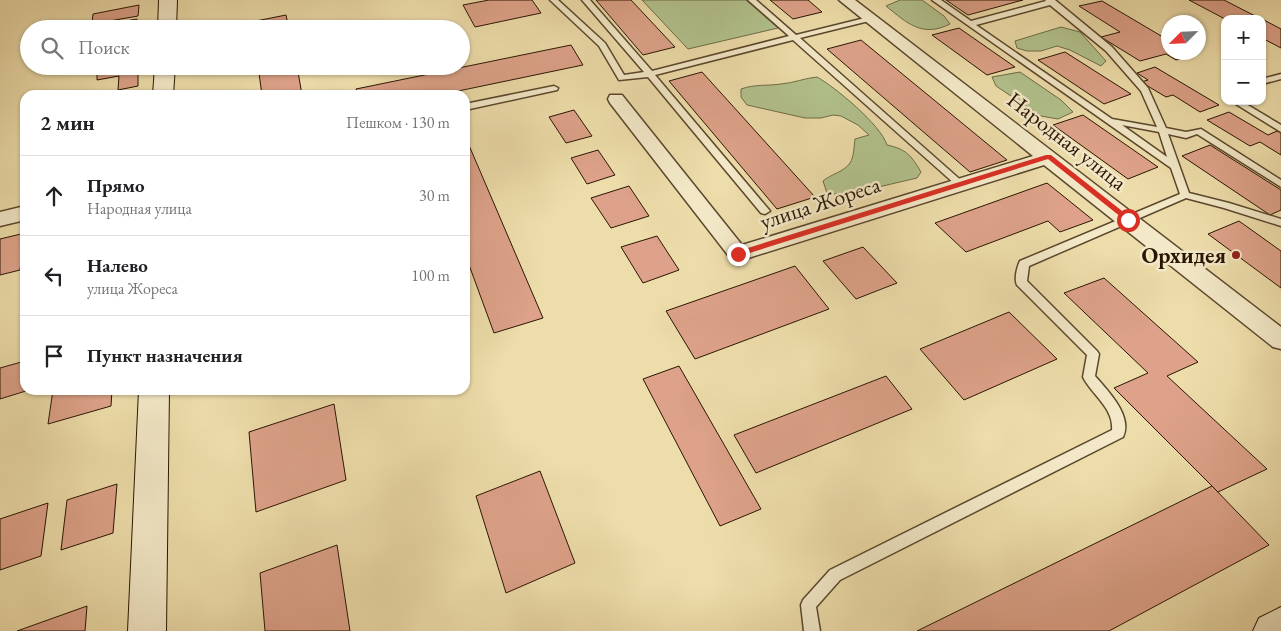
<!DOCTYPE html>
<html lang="ru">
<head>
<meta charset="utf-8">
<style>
  :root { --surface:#fff; --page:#f2f2f2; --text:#202124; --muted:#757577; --line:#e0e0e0 }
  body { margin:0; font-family:"EB Garamond",serif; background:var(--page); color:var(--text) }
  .controls { position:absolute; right:15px; top:15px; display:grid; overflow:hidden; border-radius:10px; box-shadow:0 1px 4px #0004 }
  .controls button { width:45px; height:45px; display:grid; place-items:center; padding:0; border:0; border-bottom:1px solid var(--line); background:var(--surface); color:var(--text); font:25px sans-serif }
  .compass { position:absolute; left:1161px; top:15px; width:45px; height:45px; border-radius:50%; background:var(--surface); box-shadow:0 1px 4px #0004; rotate:246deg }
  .stop { position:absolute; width:15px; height:15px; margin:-11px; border:4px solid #d93025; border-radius:50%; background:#fff }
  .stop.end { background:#d93025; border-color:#fff; box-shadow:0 1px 5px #0008 }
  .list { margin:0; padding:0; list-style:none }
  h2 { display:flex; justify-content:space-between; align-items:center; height:65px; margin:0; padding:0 20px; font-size:21px }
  h2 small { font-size:16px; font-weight:400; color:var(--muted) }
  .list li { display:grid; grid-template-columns:32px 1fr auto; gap:15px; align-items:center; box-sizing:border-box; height:80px; padding:0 20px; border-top:1px solid var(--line) }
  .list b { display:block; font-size:19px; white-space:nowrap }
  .list p { margin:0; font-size:16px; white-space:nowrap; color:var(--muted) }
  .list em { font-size:16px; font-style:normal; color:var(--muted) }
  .icon { flex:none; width:28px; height:28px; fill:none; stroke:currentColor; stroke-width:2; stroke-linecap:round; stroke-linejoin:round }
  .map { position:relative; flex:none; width:1281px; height:631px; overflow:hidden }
  .search { position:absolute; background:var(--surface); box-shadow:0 1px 4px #0004; left:20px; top:20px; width:450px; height:55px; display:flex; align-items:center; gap:12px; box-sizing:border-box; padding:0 18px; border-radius:28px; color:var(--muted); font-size:19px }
  .panel { position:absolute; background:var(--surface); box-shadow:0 1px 4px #0004; left:20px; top:90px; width:450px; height:305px; border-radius:15px }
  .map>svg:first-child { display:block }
  .green { fill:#b2c28d; stroke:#6e6c48 }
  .building { fill:#dda289; stroke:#2a1502 }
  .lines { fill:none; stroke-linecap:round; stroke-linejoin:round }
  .lane-casing { stroke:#5b472c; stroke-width:3 }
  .street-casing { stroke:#5b472c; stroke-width:3 }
  .secondary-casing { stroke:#2a1502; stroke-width:2 }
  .lane { fill:#f3e9c8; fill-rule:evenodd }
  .street { fill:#f3e9c8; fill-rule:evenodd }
  .secondary { fill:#f3e9c8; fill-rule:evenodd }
  .route { fill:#d93025 }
  .poi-dot { fill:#8f2418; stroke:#f3e9c8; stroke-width:2 }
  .labels { text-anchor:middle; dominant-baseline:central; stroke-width:5; stroke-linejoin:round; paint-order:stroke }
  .street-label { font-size:22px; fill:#2a1502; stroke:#f3e9c8 }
  .poi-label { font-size:22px; font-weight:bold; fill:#2a1502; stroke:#f3e9c8; text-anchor:end }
</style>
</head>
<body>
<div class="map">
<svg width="1281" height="631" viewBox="0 0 1281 631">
  <rect width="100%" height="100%" fill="#edddaa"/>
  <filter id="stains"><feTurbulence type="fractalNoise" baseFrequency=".004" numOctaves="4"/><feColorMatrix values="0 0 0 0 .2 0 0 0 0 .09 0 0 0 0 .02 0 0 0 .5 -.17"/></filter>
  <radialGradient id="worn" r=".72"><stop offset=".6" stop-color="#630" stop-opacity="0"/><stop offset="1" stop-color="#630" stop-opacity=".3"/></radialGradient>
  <g class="green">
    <path d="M642,0H746L778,28L688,49Z"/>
    <path d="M900,0H922L944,16L950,24C922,38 907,23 886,6Z"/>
    <path d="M1061,27L1080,32L1106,61L1101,66L1070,50L1057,46L1041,51H1027L1017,48L1015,41Z"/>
    <path d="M1020,72L1061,100L1073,112L1058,119L1041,116L996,86L992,77Z"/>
    <path d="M817,77C835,87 881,125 887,145C906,149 911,155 921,172L917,178L844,195L827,193L823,181C831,174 844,172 850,163C854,157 854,146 855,139L869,135L858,125L841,116L833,115L821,118H805L747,105L741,97V89C755,84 768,86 781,84C794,83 805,78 817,77Z"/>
  </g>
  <g class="building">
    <path d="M489,0H532L541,13L475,27L463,5Z"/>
    <path d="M596,0H631L675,47L643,55Z"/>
    <path d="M770,0H808L822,12L793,19Z"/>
    <path d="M946,0H1023L968,15Z"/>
    <path d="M1189,0H1224L1261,19H1225Z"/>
    <path d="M1102,1L1168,40V52H1189L1193,55L1176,60L1166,54L1140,61L1101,37L1120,32L1079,6Z"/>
    <path d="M139,5L138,16L92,24L93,14Z"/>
    <path d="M286,15L289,29H252L251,22Z"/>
    <path d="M137,19L136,29H86V28Z"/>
    <path d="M1262,19L1281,29V48L1262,38Z"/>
    <path d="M959,28L1015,67L987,75L932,35Z"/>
    <path d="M861,40L1007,160L970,172L827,49Z"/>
    <path d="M571,45L583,65L439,95H358L356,89Z"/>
    <path d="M1065,52L1131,94L1104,104L1038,60Z"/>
    <path d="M138,66V86L118,90L119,76L97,80V67Z"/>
    <path d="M258,66H297L302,95H262Z"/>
    <path d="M1155,67L1219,105L1200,112L1173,95L1166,97L1141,82L1148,80L1137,73Z"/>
    <path d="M702,72L815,197L777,209L669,81Z"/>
    <path d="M574,110L592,136L566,143L549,117Z"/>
    <path d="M1229,112L1268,135L1277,131L1281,133V155L1260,142L1250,146L1207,120Z"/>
    <path d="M1083,115L1158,167L1128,179L1053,125Z"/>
    <path d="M465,136L543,318L494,333L465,254Z"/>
    <path d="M1210,145L1281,190V210L1270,215L1182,156Z"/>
    <path d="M598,150L615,175L587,184L571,158Z"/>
    <path d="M1047,183L1093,220L1060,232L1048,221L966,252L935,223Z"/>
    <path d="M629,186L649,216L611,228L591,198Z"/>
    <path d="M1239,221L1281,251V288L1208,234Z"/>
    <path d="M25,233L20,270L0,275V239Z"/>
    <path d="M657,236L679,270L643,283L621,247Z"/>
    <path d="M863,247L897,283L856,299L823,261Z"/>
    <path d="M795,266L829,309L695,359L666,311Z"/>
    <path d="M1104,278L1198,362L1167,376L1267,469L1218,492L1114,388L1148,373L1064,293Z"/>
    <path d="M1009,312L1057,359L964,400L920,349Z"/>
    <path d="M25,361V390H29L0,399V368Z"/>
    <path d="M679,366L761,509L720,526L643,379Z"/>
    <path d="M886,376L912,409L756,473L734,435Z"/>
    <path d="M53,390H112L111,406L48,424Z"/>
    <path d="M334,404L346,480L256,512L249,432Z"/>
    <path d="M540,471L575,563L506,593L476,496Z"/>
    <path d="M117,484L113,533L61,550L67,500Z"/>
    <path d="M1212,486L1269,545L1109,631H917Z"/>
    <path d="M48,503L41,556L0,570V519Z"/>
    <path d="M337,545L350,631H265L260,573Z"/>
    <path d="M87,606L85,631H17Z"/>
  </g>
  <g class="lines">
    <g class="lane-casing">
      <g id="lane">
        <path d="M550,0H558L605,43L624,75L644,72L582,0H590L652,71L789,36L748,0H756L796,35L873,16V20L800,38L964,183L959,186L956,185L793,40L655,75L770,211L765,214L761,213L648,77L619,80L599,46Z"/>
        <path d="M932,0H941L971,21L1046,1L1045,0H1055L1112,47L1148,88L1166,128L1186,132L1201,129L1281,180V187L1197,134L1186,138L1168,134L1189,193L1229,203L1281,219V226L1224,208L1186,198L1029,266L1027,281L1097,351L1099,354L1095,376C1108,391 1133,416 1123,437L840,580L816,607L820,631H804L801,605L803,600L830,570L1112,430C1114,408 1092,395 1083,377L1087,355L1017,285C1014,279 1017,267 1020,261L1180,194L1171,168ZM1050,5L1106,51L1141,91L1157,127L1112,119L976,25ZM1122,125L1159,132L1167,157Z"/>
        <path d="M1281,74V79L1262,84V79Z"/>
        <path d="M554,86L558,88L557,90L465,110V104Z"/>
        <path d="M1231,101H1241L1281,125V132Z"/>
      </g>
    </g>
    <g class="street-casing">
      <g id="street">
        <path d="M839,0H855L1281,327V349L1273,347L1044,165L745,259L738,262L731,259L610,103L608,99L610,95H622L742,245L1033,156Z"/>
        <path d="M25,206V220L0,226V212Z"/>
      </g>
    </g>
    <g class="secondary-casing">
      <g id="secondary">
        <path d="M159,0H177L176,29H158Z"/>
        <path d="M155,66H175L173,95H153Z"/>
        <path d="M139,390H169L166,631H128Z"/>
        <path d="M1281,607V631H1253L1259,618Z"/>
      </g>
    </g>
    <use href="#lane" class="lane"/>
    <use href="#street" class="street"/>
    <use href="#secondary" class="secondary"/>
  </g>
  <path class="route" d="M1046,155H1051L1131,218V221H1126L1048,159L740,256L738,257L734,254L735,252Z"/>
  <circle class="poi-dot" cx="1236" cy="255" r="5"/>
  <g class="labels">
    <g class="street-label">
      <text transform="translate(1067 141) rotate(38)">Народная улица</text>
      <text transform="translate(820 203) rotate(-18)">улица Жореса</text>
    </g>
    <g class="poi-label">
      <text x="1226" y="255">Орхидея</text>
    </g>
  </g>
  <rect width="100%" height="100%" filter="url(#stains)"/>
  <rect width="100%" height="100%" fill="url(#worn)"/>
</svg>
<div class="controls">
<button>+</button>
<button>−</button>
</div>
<svg class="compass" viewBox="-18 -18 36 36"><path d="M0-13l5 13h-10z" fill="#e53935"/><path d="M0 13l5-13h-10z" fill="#757577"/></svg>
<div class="stop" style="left:1128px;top:220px"></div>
<div class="stop end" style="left:738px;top:254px"></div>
<div class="search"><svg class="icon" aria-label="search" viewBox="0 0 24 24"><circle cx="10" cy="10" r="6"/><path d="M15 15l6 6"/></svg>Поиск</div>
<section class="panel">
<h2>2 мин<small>Пешком · 130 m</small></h2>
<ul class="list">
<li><svg class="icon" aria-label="ahead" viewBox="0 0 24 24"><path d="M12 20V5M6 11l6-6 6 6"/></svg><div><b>Прямо</b><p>Народная улица</p></div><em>30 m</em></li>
<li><svg class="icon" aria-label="left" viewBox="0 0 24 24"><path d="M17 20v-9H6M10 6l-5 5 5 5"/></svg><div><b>Налево</b><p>улица Жореса</p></div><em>100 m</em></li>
<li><svg class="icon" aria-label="arrive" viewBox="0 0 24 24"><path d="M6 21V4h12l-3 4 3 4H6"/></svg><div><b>Пункт назначения</b></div></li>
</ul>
</section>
</div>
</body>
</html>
